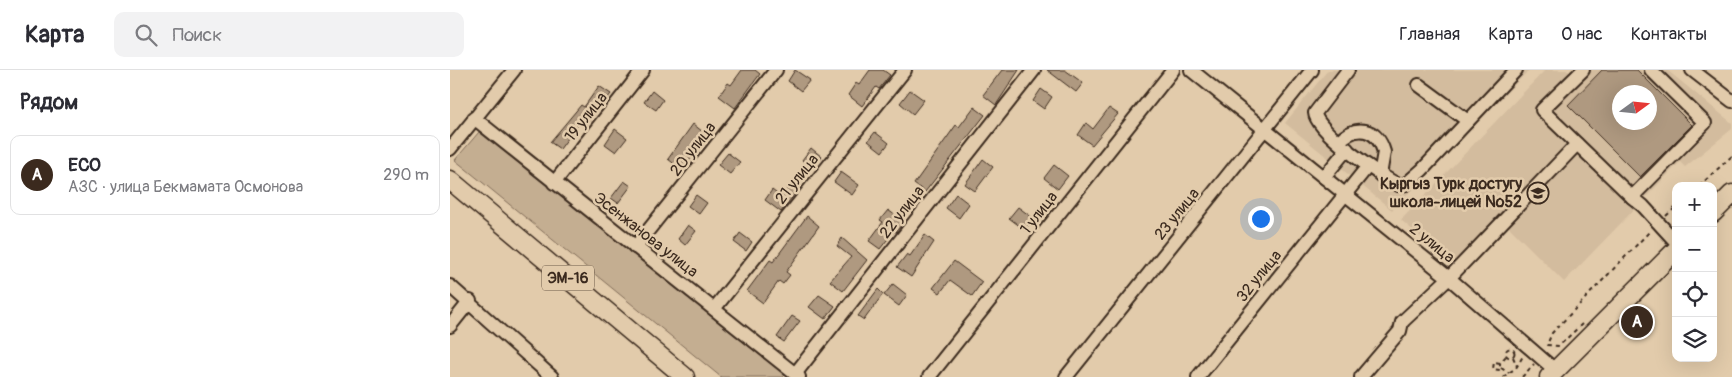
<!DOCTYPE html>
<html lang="ru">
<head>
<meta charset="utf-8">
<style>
  :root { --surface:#fff; --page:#f2f2f3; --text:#2b2b33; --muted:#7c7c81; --line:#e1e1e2; --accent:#3b2a1e }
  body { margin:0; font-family:Pangolin,sans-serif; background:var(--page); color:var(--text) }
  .controls { position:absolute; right:15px; bottom:15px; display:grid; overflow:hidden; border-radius:10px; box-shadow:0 5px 20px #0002 }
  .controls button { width:45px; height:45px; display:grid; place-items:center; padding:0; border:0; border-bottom:1px solid var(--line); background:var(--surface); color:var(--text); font:25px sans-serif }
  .compass { position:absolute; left:1162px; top:15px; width:45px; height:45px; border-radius:50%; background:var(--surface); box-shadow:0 5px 20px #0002; rotate:75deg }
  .you { position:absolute; left:810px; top:148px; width:18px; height:18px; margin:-12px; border:4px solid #fff; border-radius:50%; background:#1a73e8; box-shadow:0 0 0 8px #1a73e833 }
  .badge { display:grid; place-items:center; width:32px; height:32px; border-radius:50%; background:var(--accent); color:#fff; font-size:16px; font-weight:700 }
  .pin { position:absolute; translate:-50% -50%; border:2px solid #fff; box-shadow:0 1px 5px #0006 }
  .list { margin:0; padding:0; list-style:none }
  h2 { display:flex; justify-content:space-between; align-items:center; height:65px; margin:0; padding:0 20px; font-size:21px }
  h2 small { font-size:16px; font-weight:400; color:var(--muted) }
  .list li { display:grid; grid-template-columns:32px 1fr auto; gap:15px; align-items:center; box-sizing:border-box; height:80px; margin:0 10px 10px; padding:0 10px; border:1px solid var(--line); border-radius:10px }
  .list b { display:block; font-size:19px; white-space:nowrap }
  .list p { margin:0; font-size:16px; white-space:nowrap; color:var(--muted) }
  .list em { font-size:16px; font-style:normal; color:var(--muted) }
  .icon { flex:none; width:28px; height:28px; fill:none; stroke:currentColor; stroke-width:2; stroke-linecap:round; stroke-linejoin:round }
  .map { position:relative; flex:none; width:1282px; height:307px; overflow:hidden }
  header { display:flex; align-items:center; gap:30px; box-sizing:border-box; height:70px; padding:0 25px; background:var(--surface); border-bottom:1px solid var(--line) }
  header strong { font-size:24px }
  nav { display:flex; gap:28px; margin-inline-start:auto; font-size:18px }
  .search { width:350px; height:45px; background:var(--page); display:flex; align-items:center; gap:12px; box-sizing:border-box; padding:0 18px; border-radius:10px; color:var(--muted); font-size:19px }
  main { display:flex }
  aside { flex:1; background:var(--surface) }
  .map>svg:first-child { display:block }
  .built { fill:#d3bc9e; fill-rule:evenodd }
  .green { fill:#c4ae91; stroke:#806c58 }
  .building { fill:#af9980; stroke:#3b2a1e; fill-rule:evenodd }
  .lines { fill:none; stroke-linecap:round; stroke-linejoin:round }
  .minor-casing { stroke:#3b2a1e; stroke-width:16 }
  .highway-casing { stroke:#3b2a1e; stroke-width:21 }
  .path { stroke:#3b2a1e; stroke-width:2; stroke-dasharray:4 4; stroke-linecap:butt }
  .minor { stroke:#e2cbab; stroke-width:12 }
  .highway { stroke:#e2cbab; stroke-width:18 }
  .labels { text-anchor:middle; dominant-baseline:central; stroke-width:5; stroke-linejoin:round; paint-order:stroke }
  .shield { fill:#e2cbab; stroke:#6d5a48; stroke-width:1 }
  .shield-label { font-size:15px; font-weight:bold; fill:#3b2a1e }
  .street-label { font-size:16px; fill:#3b2a1e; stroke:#e2cbab }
  .poi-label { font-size:16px; font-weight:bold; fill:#3b2a1e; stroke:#e2cbab; text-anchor:end }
</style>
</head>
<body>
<header>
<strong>Карта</strong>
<div class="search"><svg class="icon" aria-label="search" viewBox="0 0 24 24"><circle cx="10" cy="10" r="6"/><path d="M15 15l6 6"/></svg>Поиск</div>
<nav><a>Главная</a><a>Карта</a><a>О нас</a><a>Контакты</a></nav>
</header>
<main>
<aside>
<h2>Рядом<small></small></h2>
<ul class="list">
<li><span class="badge">A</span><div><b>ECO</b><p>АЗС · улица Бекмамата Осмонова</p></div><em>290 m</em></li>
</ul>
</aside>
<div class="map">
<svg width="1282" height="307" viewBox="0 0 1282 307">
  <rect width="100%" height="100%" fill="#e2cbab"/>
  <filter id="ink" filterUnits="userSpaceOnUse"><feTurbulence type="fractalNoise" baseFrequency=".02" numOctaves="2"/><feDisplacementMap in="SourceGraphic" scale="10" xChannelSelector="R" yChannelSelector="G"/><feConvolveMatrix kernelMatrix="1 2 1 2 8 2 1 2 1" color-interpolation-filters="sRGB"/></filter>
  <g filter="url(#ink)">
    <g class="built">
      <path d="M878,0H1079L942,140L835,53Z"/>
      <path d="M1095,0H1217L1282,53V59L1235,97L1230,92L1114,212L1058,156L1010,201L951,150ZM1170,22H1200V52H1170Z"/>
    </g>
    <path class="green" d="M29,62L335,305L333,307H271L5,90Z"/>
    <g class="building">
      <path d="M292,0H305L310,4L285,38L269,26L278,13L281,15Z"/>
      <path d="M345,0L360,10L351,21L338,11Z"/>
      <path d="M420,0H433L440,5L429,19L426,17L412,36L398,25L406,13L409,15Z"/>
      <path d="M552,0H569L546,35L533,25Z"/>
      <path d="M597,0H615L633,13L626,22Z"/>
      <path d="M1152,0H1187L1242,55L1190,107L1118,35ZM1170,22H1200V52H1170Z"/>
      <path d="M149,16L161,24L134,57L129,53L110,79L100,72L131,35L134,37Z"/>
      <path d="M591,19L602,27L594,39L583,31Z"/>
      <path d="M460,20L474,30L463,44L450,33Z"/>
      <path d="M202,21L213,30L206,40L194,32Z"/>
      <path d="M524,37L535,45L475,122L464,114L506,55L509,57Z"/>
      <path d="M659,38L668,44L642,75L628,65L636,53L643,59Z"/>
      <path d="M243,54L258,66L232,100L218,89Z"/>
      <path d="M165,59L177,68L166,82L155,74Z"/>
      <path d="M425,62L439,73L432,82L418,71Z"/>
      <path d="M361,78L372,87L364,98L352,90Z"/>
      <path d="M278,83L290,92L280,104L268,95Z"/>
      <path d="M533,89L543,97L525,121L515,114Z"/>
      <path d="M604,95L618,106L608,119L594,108Z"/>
      <path d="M391,102L409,115L402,125L384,112Z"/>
      <path d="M344,110L352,115L331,142L315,130L322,120L331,127Z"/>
      <path d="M174,111L181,116L168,133L161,128Z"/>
      <path d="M506,124L519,134L509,148L496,138Z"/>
      <path d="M246,125L257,133L249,144L238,136Z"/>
      <path d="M568,137L583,148L575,160L559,148Z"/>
      <path d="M438,140L454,152L446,162L444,161L430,179L419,171L433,152L430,150Z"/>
      <path d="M357,146L369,156L336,202L340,205L333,214L329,211L313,233L297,221L320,190L323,192Z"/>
      <path d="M238,155L246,161L235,175L228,169Z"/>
      <path d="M290,163L302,172L296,181L284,172Z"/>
      <path d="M475,165L484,172L461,207L447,197L457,184L460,186Z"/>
      <path d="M392,168L417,190L393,221L380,211L401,187L387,176Z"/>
      <path d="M504,191L532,212L522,226L500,210L490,223L483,218Z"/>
      <path d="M443,214L457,225L449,236L434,225Z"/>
      <path d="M428,219L433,224L414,250L408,246Z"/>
      <path d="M369,225L385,236L375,249L359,237Z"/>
      <path d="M342,246L350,251L334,272L327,267Z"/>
    </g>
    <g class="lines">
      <g class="minor-casing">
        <g id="minor">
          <path d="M741,0L999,208L1105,300"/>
          <path d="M898,0L865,43C866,61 932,108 949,115L956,114L972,100L1066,0"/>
          <path d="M1133,0L1092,40L1182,127L1193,136L1226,172"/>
          <path d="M1242,0L1282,31"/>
          <path d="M969,15L1018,51"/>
          <path d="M24,48L349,307"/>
          <path d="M889,72C905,54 927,57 934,82L930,105"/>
          <path d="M0,79L64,0"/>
          <path d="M874,107L897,79"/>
          <path d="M104,113L193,0"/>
          <path d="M1182,127L1255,53L1201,0"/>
          <path d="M185,177L326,0"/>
          <path d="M0,216L102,307"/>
          <path d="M264,239L455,0"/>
          <path d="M0,256L20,231"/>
          <path d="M345,304L584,0"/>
          <path d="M479,307L723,0"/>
          <path d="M616,307L862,0"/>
          <path d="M748,307L918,96"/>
          <path d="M911,307L950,261L952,252L999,208L1127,74"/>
        </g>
      </g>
      <g class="highway-casing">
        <g id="highway">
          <path d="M0,110L235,307"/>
          <path d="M1263,143L1282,124"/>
          <path d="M1099,307L1226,180"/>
        </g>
      </g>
      <g class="path">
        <path d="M1249,116L1282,86"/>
        <path d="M1216,146L1226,137"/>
        <path d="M1132,254L1109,276L1097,275L1102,263L1201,160"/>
        <circle cx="1060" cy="283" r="4.5"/>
        <path d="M1063,287L1067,296"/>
        <path d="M1050,293L1044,292L1043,299L1050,300V293L1056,286"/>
        <path d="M1051,298L1059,303"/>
        <path d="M1053,307L1066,298L1073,286"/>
        <path d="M1072,307L1084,294"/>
      </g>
      <use href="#minor" class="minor"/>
      <use href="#highway" class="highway"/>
    </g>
  </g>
  <defs>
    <g id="school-ring" transform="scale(1.125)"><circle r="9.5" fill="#e2cbab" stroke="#3b2a1e" stroke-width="1.5"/><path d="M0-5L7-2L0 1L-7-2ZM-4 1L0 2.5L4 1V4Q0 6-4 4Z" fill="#3b2a1e"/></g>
  </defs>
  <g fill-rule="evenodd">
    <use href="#school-ring" x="1088" y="123"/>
  </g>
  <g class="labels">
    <rect class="shield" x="92" y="195.5" width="52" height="25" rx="4"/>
    <g class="shield-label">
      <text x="118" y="208">ЭМ-16</text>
    </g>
    <g class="street-label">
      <text transform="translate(136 47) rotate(-52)">19 улица</text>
      <text transform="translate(243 79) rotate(-52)">20 улица</text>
      <text transform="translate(347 109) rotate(-51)">21 улица</text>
      <text transform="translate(452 142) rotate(-52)">22 улица</text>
      <text transform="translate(589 143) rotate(-52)">1 улица</text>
      <text transform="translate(727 144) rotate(-51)">23 улица</text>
      <text transform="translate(196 165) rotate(38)">Эсенжанова улица</text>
      <text transform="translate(982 173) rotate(39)">2 улица</text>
      <text transform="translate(809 206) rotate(-51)">32 улица</text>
    </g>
    <g class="poi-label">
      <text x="1072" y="114">Кыргыз Турк достугу<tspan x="1072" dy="18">школа-лицей №52</tspan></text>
    </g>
  </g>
</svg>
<div class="controls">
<button>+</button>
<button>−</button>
<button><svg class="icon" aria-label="locate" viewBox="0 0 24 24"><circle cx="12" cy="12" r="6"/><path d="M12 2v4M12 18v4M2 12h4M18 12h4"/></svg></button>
<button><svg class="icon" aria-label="layers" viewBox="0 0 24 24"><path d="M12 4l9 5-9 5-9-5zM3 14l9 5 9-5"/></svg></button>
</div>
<svg class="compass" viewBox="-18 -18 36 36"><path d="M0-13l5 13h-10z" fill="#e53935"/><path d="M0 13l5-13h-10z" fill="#7c7c81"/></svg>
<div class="you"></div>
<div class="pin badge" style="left:1187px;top:252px">A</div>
</div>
</main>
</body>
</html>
